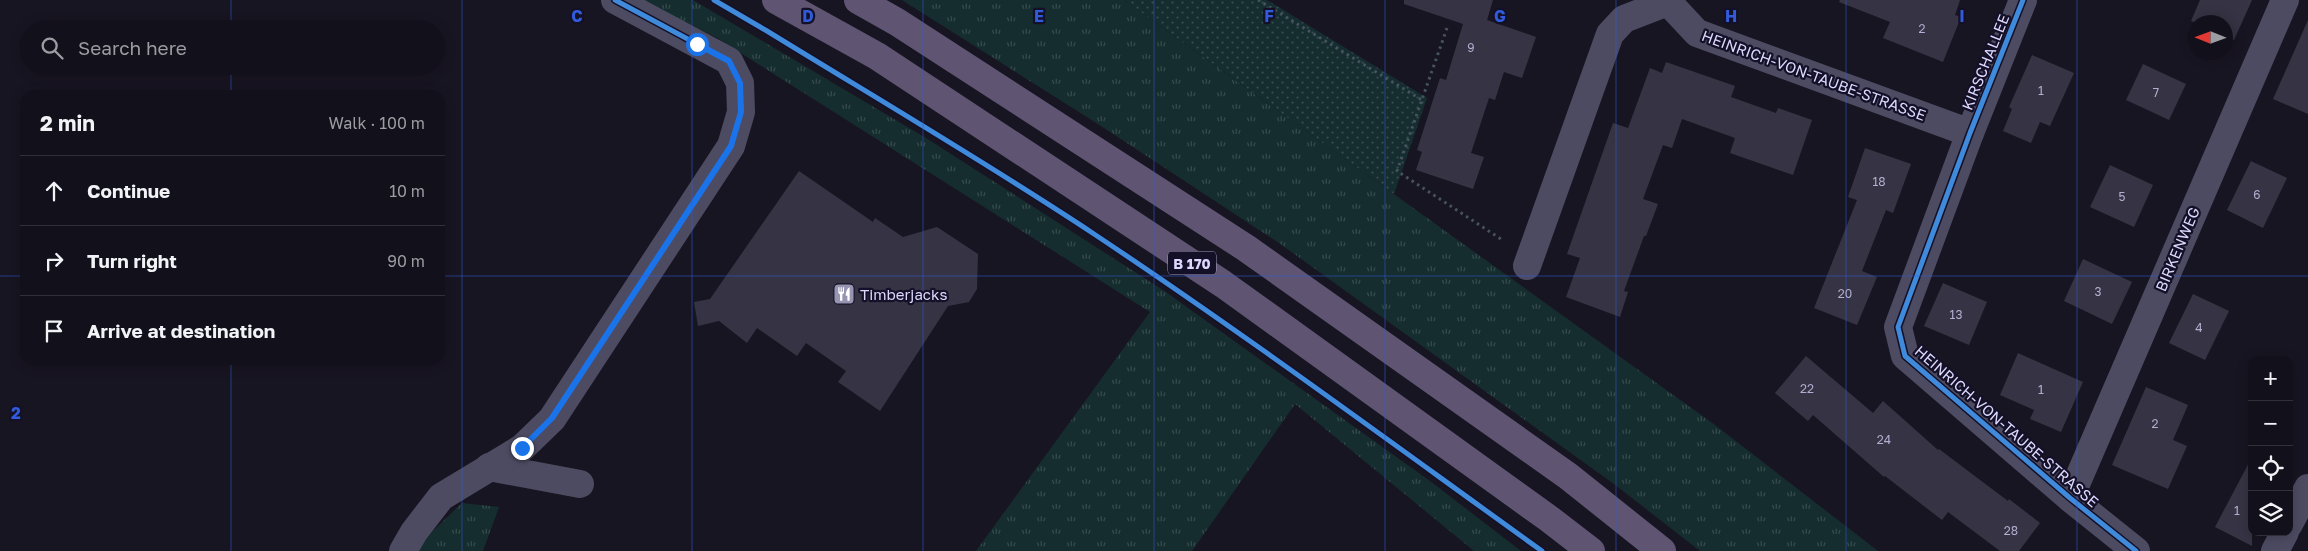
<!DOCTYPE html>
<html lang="en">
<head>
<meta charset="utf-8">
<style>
  :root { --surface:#12101a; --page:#1b1923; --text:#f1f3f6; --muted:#9c9da2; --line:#313039 }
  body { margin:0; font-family:"Golos Text",sans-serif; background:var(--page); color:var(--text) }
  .controls { position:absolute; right:15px; bottom:15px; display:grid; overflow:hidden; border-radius:10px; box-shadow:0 2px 12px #0003 }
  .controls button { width:45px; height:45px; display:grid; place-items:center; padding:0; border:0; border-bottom:1px solid var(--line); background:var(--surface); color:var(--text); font:25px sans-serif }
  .compass { position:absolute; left:2188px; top:15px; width:45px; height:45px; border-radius:50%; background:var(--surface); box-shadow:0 2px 12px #0003; rotate:271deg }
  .stop { position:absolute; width:15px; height:15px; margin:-11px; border:4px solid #1a73e8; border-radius:50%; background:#fff }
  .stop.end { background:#1a73e8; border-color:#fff; box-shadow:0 1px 5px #0008 }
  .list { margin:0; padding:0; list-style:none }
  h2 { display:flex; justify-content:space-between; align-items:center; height:65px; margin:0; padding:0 20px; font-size:21px }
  h2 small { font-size:16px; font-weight:400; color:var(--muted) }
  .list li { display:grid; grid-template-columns:32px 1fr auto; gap:15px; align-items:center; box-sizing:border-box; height:70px; padding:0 20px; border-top:1px solid var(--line) }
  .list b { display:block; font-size:19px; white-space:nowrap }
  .list em { font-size:16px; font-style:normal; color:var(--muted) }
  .icon { flex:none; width:28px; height:28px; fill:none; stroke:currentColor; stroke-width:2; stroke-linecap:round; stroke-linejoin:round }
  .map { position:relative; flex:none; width:2308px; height:551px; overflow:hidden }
  .search { position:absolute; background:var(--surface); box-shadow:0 2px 12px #0003; left:20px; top:20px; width:425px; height:55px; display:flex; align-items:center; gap:12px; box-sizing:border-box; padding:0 18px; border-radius:28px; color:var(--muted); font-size:19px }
  .panel { position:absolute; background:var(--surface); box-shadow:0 2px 12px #0003; left:20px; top:90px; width:425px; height:275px; border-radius:15px }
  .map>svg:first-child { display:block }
  .grass { fill:url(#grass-tufts) }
  .park { fill:url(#park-dots) }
  .building { fill:#363344 }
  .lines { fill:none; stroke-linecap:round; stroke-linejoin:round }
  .path { stroke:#465260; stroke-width:3; stroke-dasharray:2.5 4; stroke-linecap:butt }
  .minor { stroke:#4c4b62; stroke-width:28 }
  .major { stroke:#5f5573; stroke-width:28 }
  .cycleway-casing { stroke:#141027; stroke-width:8 }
  .cycleway { stroke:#408adc; stroke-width:5 }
  .route { stroke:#1a73e8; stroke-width:6 }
  .grid { fill:none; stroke:#305cdc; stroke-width:1; stroke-opacity:0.55 }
  .labels { text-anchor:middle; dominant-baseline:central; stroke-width:4.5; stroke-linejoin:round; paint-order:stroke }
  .number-label { font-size:12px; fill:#b2afd0 }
  .shield { fill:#141027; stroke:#a09cbe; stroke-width:1 }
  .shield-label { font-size:14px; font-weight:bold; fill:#dcd8fe }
  .street-label { font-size:15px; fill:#dcd8fe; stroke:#141027 }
  .poi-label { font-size:15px; fill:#dcd8fe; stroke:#141027; text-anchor:start }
  .grid-label { font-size:16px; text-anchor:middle; font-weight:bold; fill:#305cdc; stroke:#141027; stroke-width:4.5; stroke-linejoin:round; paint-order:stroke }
</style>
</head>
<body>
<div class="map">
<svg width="2308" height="551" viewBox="0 0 2308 551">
  <defs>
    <pattern id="grass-tufts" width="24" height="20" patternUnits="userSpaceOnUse" patternTransform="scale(1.25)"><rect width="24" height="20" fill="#152d2e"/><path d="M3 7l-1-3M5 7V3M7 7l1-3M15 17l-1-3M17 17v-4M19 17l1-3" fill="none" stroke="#364b4d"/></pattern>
    <pattern id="park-dots" width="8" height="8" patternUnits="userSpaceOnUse" patternTransform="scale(1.25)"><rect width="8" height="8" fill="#152d2e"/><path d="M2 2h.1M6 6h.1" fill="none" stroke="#364b4d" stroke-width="1.8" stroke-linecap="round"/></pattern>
  </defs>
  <rect width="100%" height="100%" fill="#181522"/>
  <g class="grass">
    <path d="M642,0H693L926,138L1163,290L1430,481L1521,551H1474L1295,404L1192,551H976L1150,312L717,38Z"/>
    <path d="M902,0H1124L1715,425L1878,551H1700L1614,484L1279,243L1101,126Z"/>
    <path d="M462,503L499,507L483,551H412Z"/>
  </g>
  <path class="park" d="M1124,0H1267L1427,98L1394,194Z"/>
  <g class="building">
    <path d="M1404,0H1493L1487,20L1536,37L1522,78L1504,72L1495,100L1489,98L1471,153L1484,157L1473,189L1416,170L1422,152L1417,150L1440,78L1446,80L1463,24L1404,4Z"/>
    <path d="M1840,0H1960L1955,15L1961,17L1943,62L1883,38L1890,22L1839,2Z"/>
    <path d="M2200,0H2252L2234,40L2226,37V22L2196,23L2191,21Z"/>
    <path d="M2308,20V114L2273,99Z"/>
    <path d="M2032,55L2074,73L2050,126L2040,122L2031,143L2003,131L2012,109L2009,107Z"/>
    <path d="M1666,62L1735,86L1731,97L1776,113L1778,108L1812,120L1793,175L1730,153L1735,138L1682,119L1672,148L1663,145L1643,199L1658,204L1646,236H1644L1624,291L1628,292L1620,317L1566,297L1580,258L1567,254L1613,123L1628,128L1650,68L1662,73Z"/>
    <path d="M2143,64L2186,84L2169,120L2126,100Z"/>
    <path d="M1865,148L1911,164L1893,213L1886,210L1862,271L1877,277L1857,325L1814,308L1857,200L1848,197Z"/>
    <path d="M2251,161L2287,178L2263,228L2227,210Z"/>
    <path d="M2110,165L2153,185L2134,227L2090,207Z"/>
    <path d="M799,171L873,222L875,218L903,237L937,227L978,254L977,289L969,302L948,306L880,411L838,382L846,371L806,343L797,356L757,328L747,343L719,321L698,326L694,302L710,299Z"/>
    <path d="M2083,259L2132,282L2112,324L2064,301Z"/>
    <path d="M1943,283L1987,302L1969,345L1924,326Z"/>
    <path d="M2193,294L2229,311L2205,360L2169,343Z"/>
    <path d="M2018,353L2083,382L2061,432L2030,419L2034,410L2000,395Z"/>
    <path d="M1806,356L1873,413L1883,401L1938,450L1939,449L2008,501L2009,499L2040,523L2019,551H2000L1948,512L1942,520L1885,476L1884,477L1813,415L1808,421L1775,393Z"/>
    <path d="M2146,387L2188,405L2173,440L2187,446L2168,489L2112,465Z"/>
    <path d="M2252,457V546L2215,527Z"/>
  </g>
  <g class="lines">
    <g class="path">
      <path d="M1258,0L1422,100"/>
      <path d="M1447,28L1397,171L1504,241"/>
    </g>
    <g class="minor">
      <path d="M2023,0L1970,133L1898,327L1905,356L2070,498L2136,551"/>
      <path d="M1668,2L1697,33L1970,133"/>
      <path d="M1527,266L1610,34L1624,19L1668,2L1669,0"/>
      <path d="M489,467L580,484"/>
      <path d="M2070,498L2285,0"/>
      <path d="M2289,524L2308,488"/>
      <path d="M403,551L414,532L441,497L522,448L552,419L731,146L741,112L740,83L729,61L615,0"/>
      <path d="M2275,551L2285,532"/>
    </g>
    <g class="major">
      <path d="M776,0L877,56L1223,284L1548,518L1591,551"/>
      <path d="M858,0L897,22L1246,248L1568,476L1662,551"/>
    </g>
    <g class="cycleway-casing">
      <g id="cycleway">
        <path d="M615,0L697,44"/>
        <path d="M714,0L767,31C876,98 987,163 1094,234C1246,335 1393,444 1542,551"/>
        <path d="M2023,0L1970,133L1898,327L1905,356L2070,498L2136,551"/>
      </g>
    </g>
    <use href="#cycleway" class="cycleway"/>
  </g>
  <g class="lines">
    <path class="route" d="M522,448L552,418L731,146L741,112L740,83L729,61L697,44"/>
  </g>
  <path class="grid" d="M231,0V29M462,0V551M692,0V551M923,0V551M1154,0V551M1385,0V551M1616,0V551M1846,0V551M2077,0V551M231,66V95M0,276H25M440,276H2308M231,360V551"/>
  <defs>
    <g id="restaurant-square" transform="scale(1.125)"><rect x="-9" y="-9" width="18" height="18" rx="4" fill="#9794b1" stroke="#141027"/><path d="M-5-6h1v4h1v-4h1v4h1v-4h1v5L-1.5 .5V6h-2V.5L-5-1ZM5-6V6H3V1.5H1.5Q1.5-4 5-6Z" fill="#fff"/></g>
  </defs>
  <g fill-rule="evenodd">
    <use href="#restaurant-square" x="844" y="294"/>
  </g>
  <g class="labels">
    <g class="number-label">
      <text x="1922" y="28">2</text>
      <text x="1471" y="47">9</text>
      <text x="2041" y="90">1</text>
      <text x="2156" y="92">7</text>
      <text x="1879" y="181">18</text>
      <text x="2257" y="194">6</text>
      <text x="2122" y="196">5</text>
      <text x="2098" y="291">3</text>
      <text x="1845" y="293">20</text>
      <text x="1956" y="314">13</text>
      <text x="2199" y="327">4</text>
      <text x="1807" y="388">22</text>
      <text x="2041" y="389">1</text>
      <text x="2155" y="423">2</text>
      <text x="1884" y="439">24</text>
      <text x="2237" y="510">1</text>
      <text x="2011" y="530">28</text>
    </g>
    <rect class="shield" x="1168" y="251.5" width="48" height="23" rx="4"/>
    <g class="shield-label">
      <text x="1192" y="263">B 170</text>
    </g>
    <g class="street-label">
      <text transform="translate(1985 62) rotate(-68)">KIRSCHALLEE</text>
      <text transform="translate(1814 75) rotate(20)">HEINRICH-VON-TAUBE-STRASSE</text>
      <text transform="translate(2177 249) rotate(-67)">BIRKENWEG</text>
      <text transform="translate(2007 426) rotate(41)">HEINRICH-VON-TAUBE-STRASSE</text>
    </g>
    <g class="poi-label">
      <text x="860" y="294">Timberjacks</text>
    </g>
  </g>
  <g class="grid-label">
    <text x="577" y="22">C</text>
    <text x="808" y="22">D</text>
    <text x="1039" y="22">E</text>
    <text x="1269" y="22">F</text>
    <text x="1500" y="22">G</text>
    <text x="1731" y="22">H</text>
    <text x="1962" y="22">I</text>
    <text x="16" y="419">2</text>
  </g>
</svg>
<div class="controls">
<button>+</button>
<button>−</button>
<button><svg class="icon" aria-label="locate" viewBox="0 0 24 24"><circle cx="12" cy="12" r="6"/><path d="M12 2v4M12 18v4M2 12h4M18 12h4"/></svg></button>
<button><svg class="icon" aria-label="layers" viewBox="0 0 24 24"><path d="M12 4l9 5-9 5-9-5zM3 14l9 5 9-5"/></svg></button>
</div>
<svg class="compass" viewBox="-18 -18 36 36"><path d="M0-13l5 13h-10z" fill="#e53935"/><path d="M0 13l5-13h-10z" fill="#9c9da2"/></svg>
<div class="stop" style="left:697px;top:44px"></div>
<div class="stop end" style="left:522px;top:448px"></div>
<div class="search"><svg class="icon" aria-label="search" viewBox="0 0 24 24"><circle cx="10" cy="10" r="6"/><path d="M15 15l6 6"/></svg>Search here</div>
<section class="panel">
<h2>2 min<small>Walk · 100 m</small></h2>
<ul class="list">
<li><svg class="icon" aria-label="ahead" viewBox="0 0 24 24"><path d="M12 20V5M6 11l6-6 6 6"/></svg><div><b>Continue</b></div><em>10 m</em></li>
<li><svg class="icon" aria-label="right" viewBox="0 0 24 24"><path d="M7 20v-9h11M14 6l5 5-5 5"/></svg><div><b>Turn right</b></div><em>90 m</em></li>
<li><svg class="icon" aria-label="arrive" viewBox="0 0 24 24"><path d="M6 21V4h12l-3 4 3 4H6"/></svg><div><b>Arrive at destination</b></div></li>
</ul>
</section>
</div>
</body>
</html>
